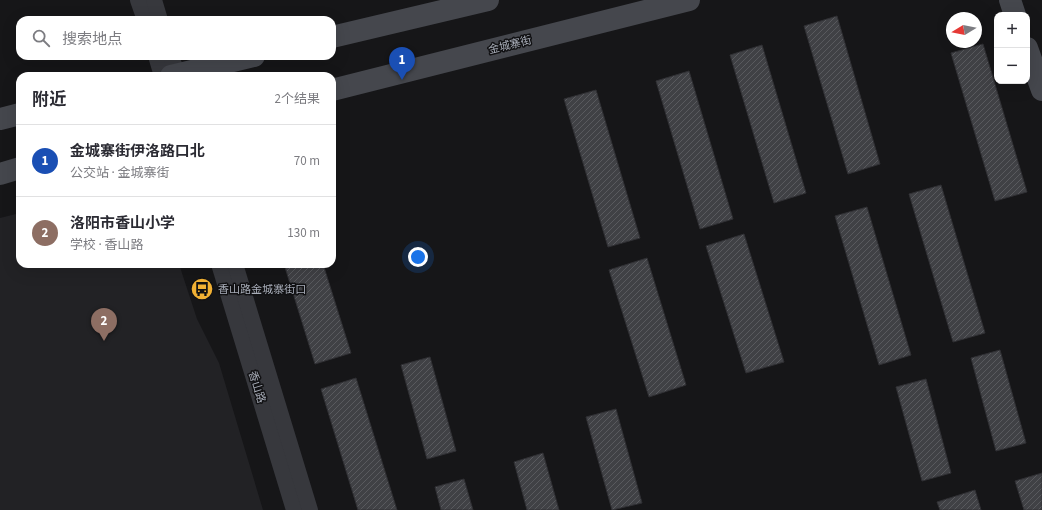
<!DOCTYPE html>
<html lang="zh">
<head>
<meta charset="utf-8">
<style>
  :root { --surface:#fff; --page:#f2f2f3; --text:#2b2b33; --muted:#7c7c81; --line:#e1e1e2; --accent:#856733 }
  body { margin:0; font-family:"Source Sans 3","Noto Sans SC",sans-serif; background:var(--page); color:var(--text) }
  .controls { position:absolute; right:12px; top:12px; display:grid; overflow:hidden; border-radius:8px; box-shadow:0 4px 16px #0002 }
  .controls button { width:36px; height:36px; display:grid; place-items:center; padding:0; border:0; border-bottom:1px solid var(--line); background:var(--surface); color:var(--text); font:20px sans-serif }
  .compass { position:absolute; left:946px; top:12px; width:36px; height:36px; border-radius:50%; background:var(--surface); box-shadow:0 4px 16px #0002; rotate:260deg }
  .you { position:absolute; left:418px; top:257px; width:14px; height:14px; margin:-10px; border:3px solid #fff; border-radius:50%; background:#1a73e8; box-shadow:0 0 0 6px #1a73e833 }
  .badge { display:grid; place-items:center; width:26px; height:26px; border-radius:50%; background:var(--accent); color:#fff; font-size:13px; font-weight:700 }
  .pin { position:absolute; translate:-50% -33px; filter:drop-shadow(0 1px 2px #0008) }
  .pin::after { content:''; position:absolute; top:21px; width:14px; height:12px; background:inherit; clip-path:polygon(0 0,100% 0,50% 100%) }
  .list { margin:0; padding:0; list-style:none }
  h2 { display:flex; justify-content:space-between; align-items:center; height:52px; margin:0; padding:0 16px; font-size:17px }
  h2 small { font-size:13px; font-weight:400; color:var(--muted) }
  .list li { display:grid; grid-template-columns:26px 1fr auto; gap:12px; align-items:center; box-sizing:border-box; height:72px; padding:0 16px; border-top:1px solid var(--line) }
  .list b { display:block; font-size:15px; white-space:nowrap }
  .list p { margin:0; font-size:13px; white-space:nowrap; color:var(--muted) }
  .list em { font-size:13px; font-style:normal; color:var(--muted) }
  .icon { flex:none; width:22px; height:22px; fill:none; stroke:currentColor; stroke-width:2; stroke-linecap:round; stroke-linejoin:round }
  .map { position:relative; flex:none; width:1042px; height:510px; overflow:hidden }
  .search { position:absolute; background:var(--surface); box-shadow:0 4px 16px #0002; left:16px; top:16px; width:320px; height:44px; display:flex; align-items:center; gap:10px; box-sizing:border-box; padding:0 14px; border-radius:12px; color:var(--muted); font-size:15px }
  .panel { position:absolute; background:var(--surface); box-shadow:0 4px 16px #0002; left:16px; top:72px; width:320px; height:196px; border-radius:12px }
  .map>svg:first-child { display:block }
  .built { fill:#222225 }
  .building { fill:url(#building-hatch); stroke:#303034 }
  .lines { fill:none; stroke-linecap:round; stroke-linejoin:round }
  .minor { stroke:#37383d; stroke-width:16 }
  .secondary { stroke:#45474d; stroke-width:22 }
  .labels { text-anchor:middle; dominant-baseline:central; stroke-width:3; stroke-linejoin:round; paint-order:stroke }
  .street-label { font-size:11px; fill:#a8adb8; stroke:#111113 }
  .poi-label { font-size:11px; fill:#a8adb8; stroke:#111113; text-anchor:start }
</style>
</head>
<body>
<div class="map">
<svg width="1042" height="510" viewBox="0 0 1042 510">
  <defs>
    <pattern id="building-hatch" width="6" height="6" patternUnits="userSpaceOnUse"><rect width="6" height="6" fill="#404145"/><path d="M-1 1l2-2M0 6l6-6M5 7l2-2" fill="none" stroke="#595a5e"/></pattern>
  </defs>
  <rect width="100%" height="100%" fill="#161618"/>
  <path class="built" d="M20,213V264H179L197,319L219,363L263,510H0V218Z"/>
  <g class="building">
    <path d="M837,16L880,164L848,174L804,26Z"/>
    <path d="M983,44L1027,192L995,201L951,53Z"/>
    <path d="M762,45L806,193L774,203L730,55Z"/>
    <path d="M689,71L733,219L700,229L656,81Z"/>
    <path d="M596,90L640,238L608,247L564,99Z"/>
    <path d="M941,185L985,333L953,342L909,194Z"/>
    <path d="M867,207L911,355L879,365L835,216Z"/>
    <path d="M744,234L784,362L746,373L706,246Z"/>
    <path d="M647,258L686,385L649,397L609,270Z"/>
    <path d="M284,264H323L351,353L315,364Z"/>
    <path d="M1000,350L1026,443L996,451L971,358Z"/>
    <path d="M430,357L456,451L427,459L401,365Z"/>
    <path d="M356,378L397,510H358L321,389Z"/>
    <path d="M926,379L951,473L922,481L896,387Z"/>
    <path d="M616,409L642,503L612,510L586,417Z"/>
    <path d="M543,453L559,510H527L514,462Z"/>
    <path d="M1042,473V510H1024L1015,481Z"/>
    <path d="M464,479L473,510H441L435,487Z"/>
    <path d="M975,490L981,510H940L937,502Z"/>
  </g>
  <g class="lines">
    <g class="minor">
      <path d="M138,0L145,20"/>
      <path d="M154,0L160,20"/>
      <path d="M156,56L162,76"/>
      <path d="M171,56L178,76"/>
      <path d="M219,264L294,510"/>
      <path d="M235,264L310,510"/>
    </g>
    <g class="secondary">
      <path d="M1010,0L1015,15"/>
      <path d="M332,37L488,0"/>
      <path d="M1027,48L1042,90"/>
      <path d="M171,76L254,56"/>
      <path d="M332,90L689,0"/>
      <path d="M0,119L20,114"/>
      <path d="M0,174L20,168"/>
    </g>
  </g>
  <defs>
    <g id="bus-disc" transform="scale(1.15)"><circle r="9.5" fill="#f2b134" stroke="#111113"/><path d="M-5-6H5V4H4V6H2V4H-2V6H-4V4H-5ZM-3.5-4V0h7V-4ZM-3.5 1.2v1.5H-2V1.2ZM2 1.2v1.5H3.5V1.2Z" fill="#111"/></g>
  </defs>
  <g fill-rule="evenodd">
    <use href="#bus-disc" x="202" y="289"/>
  </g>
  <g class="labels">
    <g class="street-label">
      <text transform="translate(510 45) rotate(-14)">金城寨街</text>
      <text transform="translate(257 387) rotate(73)">香山路</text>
    </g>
    <g class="poi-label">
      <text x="218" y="289">香山路金城寨街口</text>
    </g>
  </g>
</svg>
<div class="controls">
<button>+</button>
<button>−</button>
</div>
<svg class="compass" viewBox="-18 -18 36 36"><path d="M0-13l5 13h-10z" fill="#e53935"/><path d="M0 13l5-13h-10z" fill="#7c7c81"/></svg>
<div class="you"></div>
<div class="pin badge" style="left:402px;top:80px;background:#1a4fb4">1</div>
<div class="pin badge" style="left:104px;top:341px;background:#8d6e63">2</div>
<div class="search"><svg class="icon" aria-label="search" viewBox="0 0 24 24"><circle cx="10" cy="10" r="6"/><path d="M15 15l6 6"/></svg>搜索地点</div>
<section class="panel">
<h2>附近<small>2个结果</small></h2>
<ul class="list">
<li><span class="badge" style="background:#1a4fb4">1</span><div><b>金城寨街伊洛路口北</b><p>公交站 · 金城寨街</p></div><em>70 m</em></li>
<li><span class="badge" style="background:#8d6e63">2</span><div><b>洛阳市香山小学</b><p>学校 · 香山路</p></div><em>130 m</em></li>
</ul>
</section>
</div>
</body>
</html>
